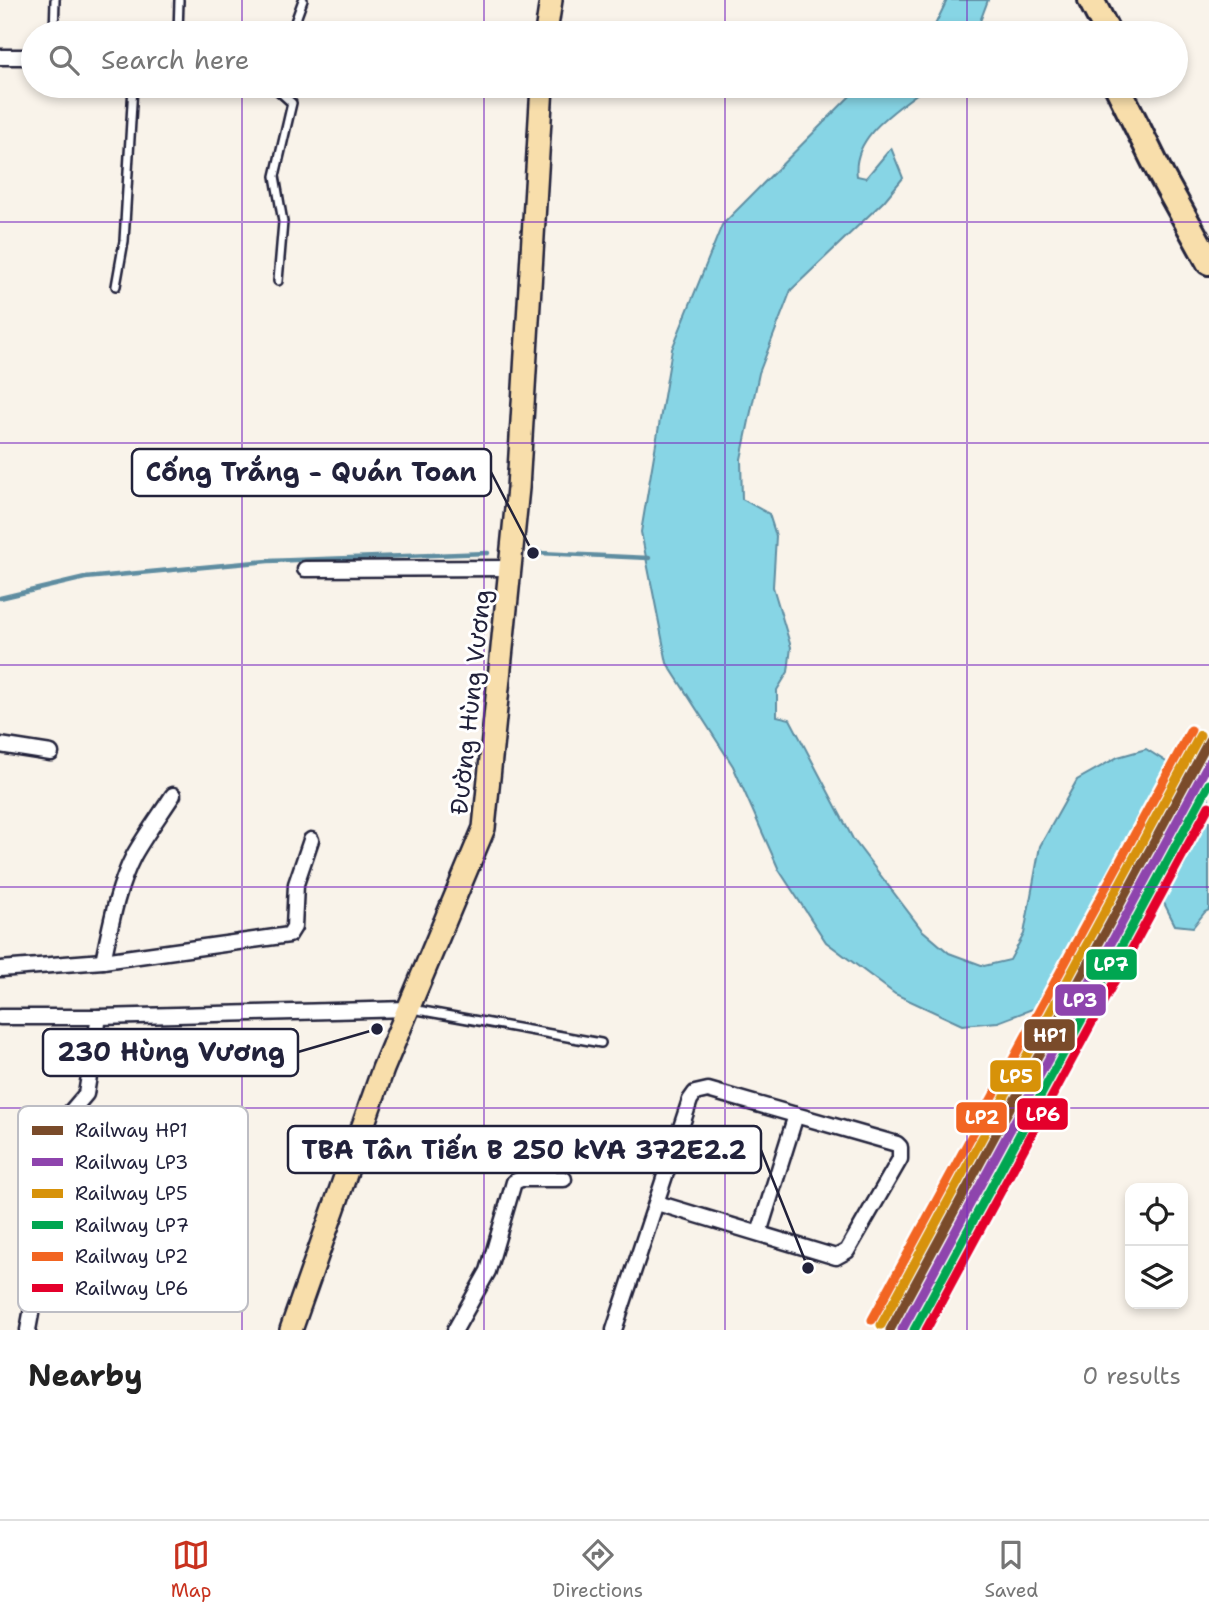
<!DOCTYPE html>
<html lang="en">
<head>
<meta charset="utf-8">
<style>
  :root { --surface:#fff; --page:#f6f6f6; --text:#222; --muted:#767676; --line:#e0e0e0; --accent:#c8321e }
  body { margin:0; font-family:"Shantell Sans",sans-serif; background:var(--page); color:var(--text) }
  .controls { position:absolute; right:21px; bottom:21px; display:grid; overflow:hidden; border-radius:14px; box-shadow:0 4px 10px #0003 }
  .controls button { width:63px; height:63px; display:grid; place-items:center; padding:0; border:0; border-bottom:2px solid var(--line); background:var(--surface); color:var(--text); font:35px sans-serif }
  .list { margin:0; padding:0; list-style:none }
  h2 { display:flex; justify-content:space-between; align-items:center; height:91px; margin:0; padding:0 28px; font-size:30px }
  h2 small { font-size:23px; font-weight:400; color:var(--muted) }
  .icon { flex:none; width:38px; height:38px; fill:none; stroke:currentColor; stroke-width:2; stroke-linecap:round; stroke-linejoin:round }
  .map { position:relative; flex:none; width:1209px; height:1330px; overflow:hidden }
  .search { position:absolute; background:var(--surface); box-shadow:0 4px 10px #0003; left:21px; right:21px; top:21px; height:77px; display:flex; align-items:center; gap:18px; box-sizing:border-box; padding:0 24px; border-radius:38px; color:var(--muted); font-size:26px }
  .sheet { height:189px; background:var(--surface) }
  nav { display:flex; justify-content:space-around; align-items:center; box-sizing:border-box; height:98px; border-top:2px solid var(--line); background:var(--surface); font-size:19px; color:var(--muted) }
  nav a { display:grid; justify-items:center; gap:4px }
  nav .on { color:var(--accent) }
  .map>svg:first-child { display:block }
  .water { fill:#87d5e5; stroke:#5f8da1; stroke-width:2 }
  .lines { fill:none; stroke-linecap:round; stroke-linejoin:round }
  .stream { stroke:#5f8da1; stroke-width:4.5 }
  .lane-casing { stroke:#22223b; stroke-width:12 }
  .street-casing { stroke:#22223b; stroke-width:19 }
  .primary-casing { stroke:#22223b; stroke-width:26 }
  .highway-casing { stroke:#22223b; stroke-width:30 }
  .lane { stroke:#fff; stroke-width:7 }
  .street { stroke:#fff; stroke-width:14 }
  .primary { stroke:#f8deab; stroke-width:21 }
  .highway { stroke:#f8deab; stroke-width:24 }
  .rail-1-casing { stroke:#fff; stroke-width:14 }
  .rail-2-casing { stroke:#fff; stroke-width:14 }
  .rail-3-casing { stroke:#fff; stroke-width:14 }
  .rail-4-casing { stroke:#fff; stroke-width:14 }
  .rail-5-casing { stroke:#fff; stroke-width:14 }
  .rail-6-casing { stroke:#fff; stroke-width:14 }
  .rail-1 { stroke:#7a4b2a; stroke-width:9 }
  .rail-2 { stroke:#8e44ad; stroke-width:9 }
  .rail-3 { stroke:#d79209; stroke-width:9 }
  .rail-4 { stroke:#00a651; stroke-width:9 }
  .rail-5 { stroke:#f26522; stroke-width:9 }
  .rail-6 { stroke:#e4002b; stroke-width:9 }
  .grid { fill:none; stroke:#7b2cbf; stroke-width:2; stroke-opacity:0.55 }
  .labels { text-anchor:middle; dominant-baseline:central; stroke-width:6; stroke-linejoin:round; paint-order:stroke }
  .street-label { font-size:24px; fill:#22223b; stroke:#fff }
  .key { fill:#fff; stroke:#bdbdc4; stroke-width:2 }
  .key-label { font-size:19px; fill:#22223b }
  .leader { fill:none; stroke:#22223b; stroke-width:2.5 }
  .callout-dot { fill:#22223b; stroke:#fff; stroke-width:2.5 }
  .callout { fill:#fff; stroke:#22223b; stroke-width:2.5 }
  .callout-label { font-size:26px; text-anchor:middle; font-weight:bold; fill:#22223b }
  .line-badge { stroke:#fff; stroke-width:2.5 }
  .badge-label { font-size:19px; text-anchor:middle; font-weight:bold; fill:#fff }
</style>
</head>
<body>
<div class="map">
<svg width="1209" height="1330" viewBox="0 0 1209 1330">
  <rect width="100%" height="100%" fill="#f9f3ea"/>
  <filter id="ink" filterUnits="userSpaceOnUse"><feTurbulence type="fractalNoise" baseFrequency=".0143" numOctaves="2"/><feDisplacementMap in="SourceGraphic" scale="14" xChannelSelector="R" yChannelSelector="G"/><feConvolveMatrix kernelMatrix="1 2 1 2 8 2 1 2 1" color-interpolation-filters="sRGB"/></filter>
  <g filter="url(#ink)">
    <g class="water">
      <path d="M947,0H988L979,24L972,33H918L935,25Z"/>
      <path d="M860,86H927C900,108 851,135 857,176L866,178L891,148L903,178L884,201L791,290L759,373L741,459L742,499L769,514L776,536L773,587L791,647L788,672L777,690V716L790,719L853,839L922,930L949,953L984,966L1010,960L1024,934L1040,846L1077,780L1118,757L1146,749L1176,768L1209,780V910L1205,912L1193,927L1175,925L1155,885L1114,875L1085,941L1051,1002L998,1022L962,1025L895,994L826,942L779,870L733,766L667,663L641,532L672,349L722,225Z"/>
    </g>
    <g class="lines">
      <g class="stream">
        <path d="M539,553L649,558"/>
        <path d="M0,598L85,578L268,561L488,553"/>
      </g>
      <g class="lane-casing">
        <g id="lane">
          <path d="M54,33L55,0"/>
          <path d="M178,33L179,0"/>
          <path d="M291,33L303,0"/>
          <path d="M273,86L292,103L275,176L283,222L278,281"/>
          <path d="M116,286L124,241L133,86"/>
          <path d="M412,1009L601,1043"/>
        </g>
      </g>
      <g class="street-casing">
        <g id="street">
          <path d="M0,57H33"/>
          <path d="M305,569L511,568"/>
          <path d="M0,745L51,753"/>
          <path d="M103,961C111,924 117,888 134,855C146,834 160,815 173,795"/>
          <path d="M0,969L103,961L289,935L294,927L296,884L311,840"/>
          <path d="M0,1017H99L409,1009"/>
          <path d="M759,1233L796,1115"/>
          <path d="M28,1330L68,1115L86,1094L99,1017"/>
          <path d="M455,1330L488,1271L514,1182L521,1179H564"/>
          <path d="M614,1330L690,1100L695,1093L708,1090L897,1144L900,1147V1159L847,1251L836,1257L657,1203"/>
        </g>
      </g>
      <g class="primary-casing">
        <g id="primary">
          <path d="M546,33L551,0"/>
          <path d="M291,1330L383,1069L484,828L518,488L542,86"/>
        </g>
      </g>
      <g class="highway-casing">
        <g id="highway">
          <path d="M1091,0L1108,33"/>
          <path d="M1117,86L1161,175L1209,262"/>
        </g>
      </g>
      <use href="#lane" class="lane"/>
      <use href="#street" class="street"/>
      <use href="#primary" class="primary"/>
      <use href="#highway" class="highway"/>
      <g class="rail-1-casing">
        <path id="rail-1" d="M890,1330L1209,740"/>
      </g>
      <g class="rail-2-casing">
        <path id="rail-2" d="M902,1330L1209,762"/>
      </g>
      <g class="rail-3-casing">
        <path id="rail-3" d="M881,1325L1200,735"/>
      </g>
      <g class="rail-4-casing">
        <path id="rail-4" d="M914,1330L1209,784"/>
      </g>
      <g class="rail-5-casing">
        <path id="rail-5" d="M872,1320L1191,730"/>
      </g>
      <g class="rail-6-casing">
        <path id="rail-6" d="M926,1330L1209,806"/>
      </g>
      <use href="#rail-1" class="rail-1"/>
      <use href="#rail-2" class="rail-2"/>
      <use href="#rail-3" class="rail-3"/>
      <use href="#rail-4" class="rail-4"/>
      <use href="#rail-5" class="rail-5"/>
      <use href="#rail-6" class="rail-6"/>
    </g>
  </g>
  <path class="grid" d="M242,0V33M484,0V33M725,0V33M967,0V33M242,86V1330M484,86V1330M725,86V1330M967,86V1330M0,222H1209M0,443H1209M0,665H1209M0,887H1209M0,1108H1209"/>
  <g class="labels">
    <g class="street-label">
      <text transform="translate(471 702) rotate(-84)">Đường Hùng Vương</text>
    </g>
  </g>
  <rect x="18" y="1106" width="230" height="206" rx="10" class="key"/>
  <rect x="32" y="1126" width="31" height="9" fill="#7a4b2a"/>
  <rect x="32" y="1158" width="31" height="8" fill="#8e44ad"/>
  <rect x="32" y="1189" width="31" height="9" fill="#d79209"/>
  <rect x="32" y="1221" width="31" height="8" fill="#00a651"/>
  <rect x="32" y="1252" width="31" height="9" fill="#f26522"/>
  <rect x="32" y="1284" width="31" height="8" fill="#e4002b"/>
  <g class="key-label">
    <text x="75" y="1137">Railway HP1</text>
    <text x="75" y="1169">Railway LP3</text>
    <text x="75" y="1200">Railway LP5</text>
    <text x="75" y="1232">Railway LP7</text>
    <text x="75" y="1263">Railway LP2</text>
    <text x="75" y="1295">Railway LP6</text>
  </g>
  <path class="leader" d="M533 553L491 472M377 1029L298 1052M808 1268L761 1150"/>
  <g class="callout-dot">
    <circle cx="533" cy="553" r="7"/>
    <circle cx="377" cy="1029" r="7"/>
    <circle cx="808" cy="1268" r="7"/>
  </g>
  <g class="callout">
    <rect x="132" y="449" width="359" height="47" rx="7"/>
    <rect x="43" y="1029" width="255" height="47" rx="7"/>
    <rect x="288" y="1126" width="473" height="47" rx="7"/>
  </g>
  <g class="callout-label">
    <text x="311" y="481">Cống Trắng - Quán Toan</text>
    <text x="171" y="1061">230 Hùng Vương</text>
    <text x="524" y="1159">TBA Tân Tiến B 250 kVA 372E2.2</text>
  </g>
  <g class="line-badge">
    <rect x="1085" y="948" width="53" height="33" rx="7" fill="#00a651"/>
    <rect x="1054" y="983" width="53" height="34" rx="7" fill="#8e44ad"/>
    <rect x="1023" y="1018" width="53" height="34" rx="7" fill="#7a4b2a"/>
    <rect x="989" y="1059" width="53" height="34" rx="7" fill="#d79209"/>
    <rect x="1016" y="1097" width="53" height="34" rx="7" fill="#e4002b"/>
    <rect x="955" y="1101" width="53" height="33" rx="7" fill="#f26522"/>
  </g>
  <g class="badge-label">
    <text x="1111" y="971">LP7</text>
    <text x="1080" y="1007">LP3</text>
    <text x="1050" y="1042">HP1</text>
    <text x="1016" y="1083">LP5</text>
    <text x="1043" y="1121">LP6</text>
    <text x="982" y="1124">LP2</text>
  </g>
</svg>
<div class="controls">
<button><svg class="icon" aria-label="locate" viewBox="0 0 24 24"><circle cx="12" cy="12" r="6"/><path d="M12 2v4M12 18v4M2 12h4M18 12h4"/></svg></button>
<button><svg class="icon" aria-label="layers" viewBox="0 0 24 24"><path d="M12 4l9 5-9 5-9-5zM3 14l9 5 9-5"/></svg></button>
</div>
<div class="search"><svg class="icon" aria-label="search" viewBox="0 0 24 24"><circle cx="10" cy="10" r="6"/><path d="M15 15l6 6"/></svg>Search here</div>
</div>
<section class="sheet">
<h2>Nearby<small>0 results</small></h2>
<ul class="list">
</ul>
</section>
<nav>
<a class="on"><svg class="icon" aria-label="map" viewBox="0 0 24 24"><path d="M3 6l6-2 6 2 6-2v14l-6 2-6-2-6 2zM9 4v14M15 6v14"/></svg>Map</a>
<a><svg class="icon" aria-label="directions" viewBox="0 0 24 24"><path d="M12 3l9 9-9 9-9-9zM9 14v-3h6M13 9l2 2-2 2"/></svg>Directions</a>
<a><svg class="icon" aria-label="saved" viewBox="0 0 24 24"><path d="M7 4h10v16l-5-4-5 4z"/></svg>Saved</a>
</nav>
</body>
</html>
